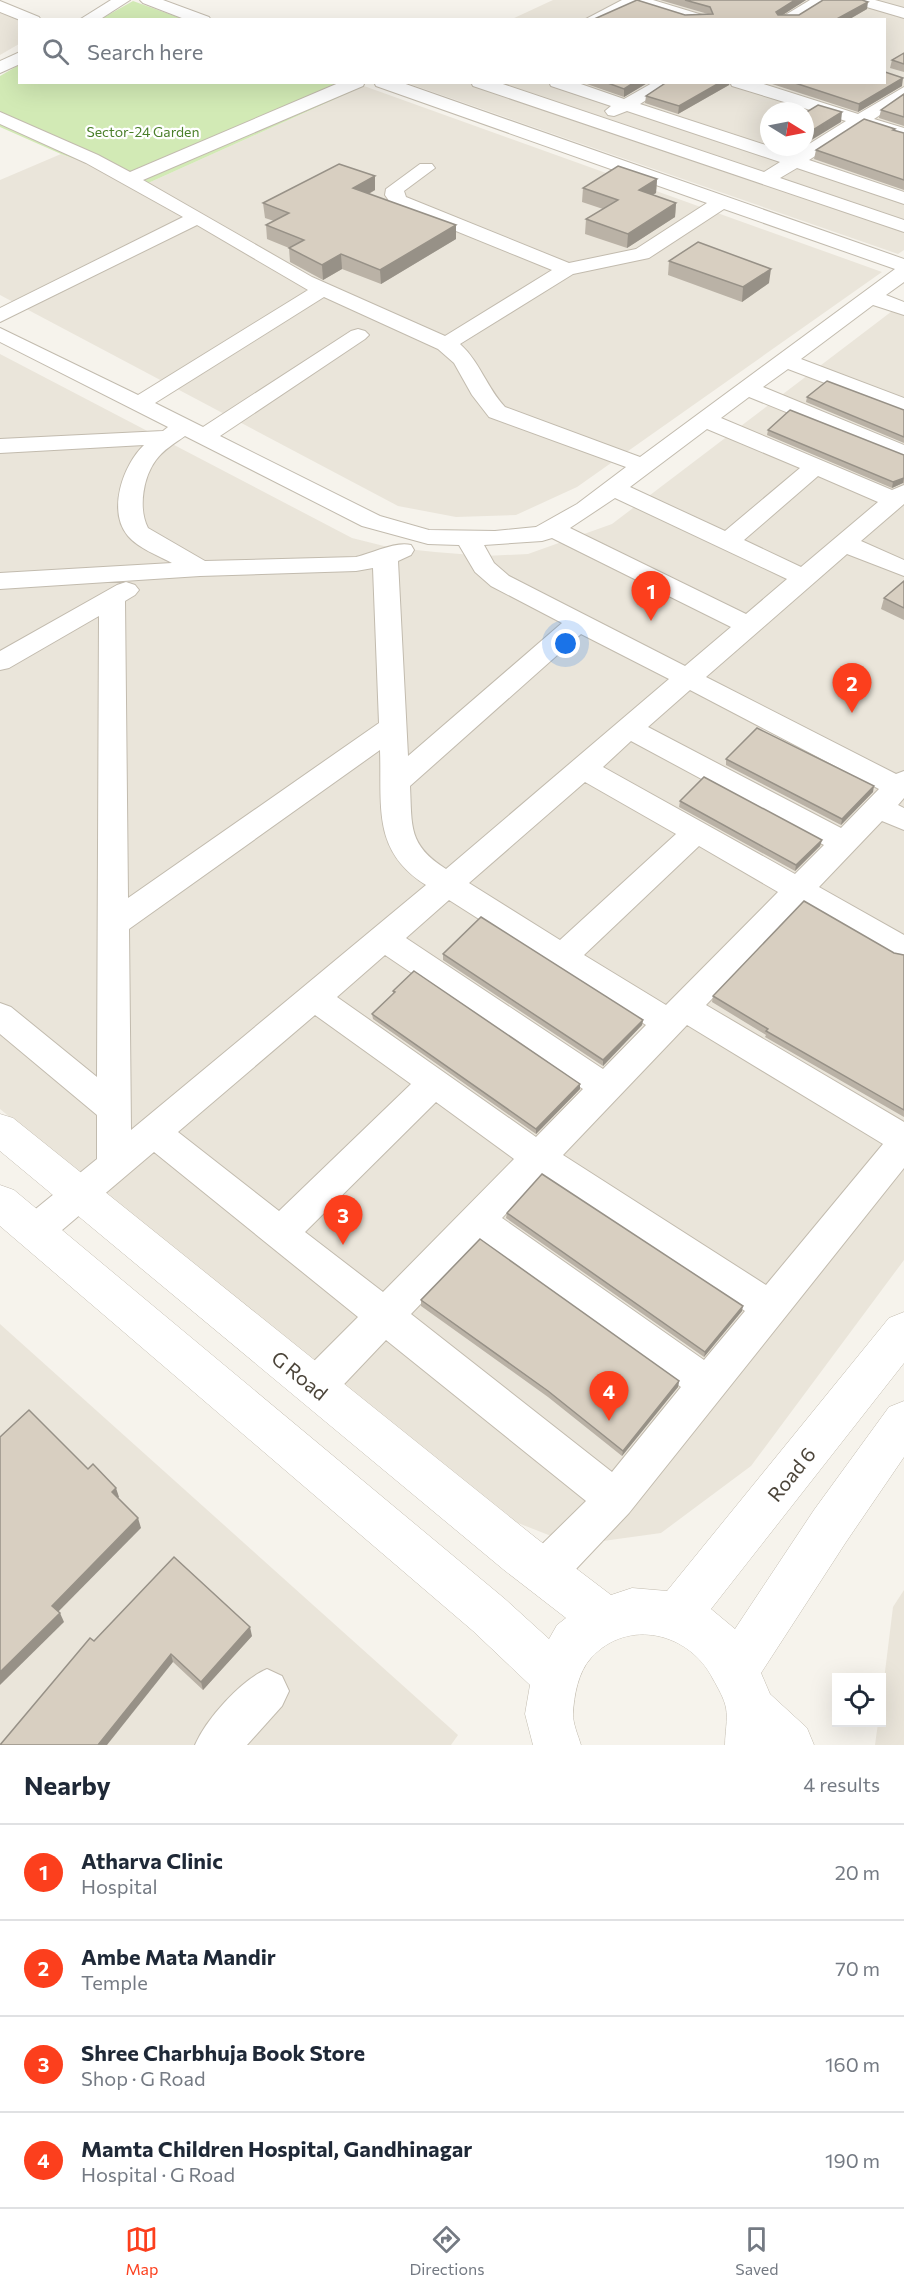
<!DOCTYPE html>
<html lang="en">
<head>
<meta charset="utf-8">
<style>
  :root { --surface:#fff; --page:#f6f6f7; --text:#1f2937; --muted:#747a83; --line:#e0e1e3; --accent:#fc3f1d }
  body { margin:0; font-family:Commissioner,sans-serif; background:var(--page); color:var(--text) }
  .controls { position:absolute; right:18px; bottom:18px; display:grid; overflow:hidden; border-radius:0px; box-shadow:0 6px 24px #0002 }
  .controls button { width:54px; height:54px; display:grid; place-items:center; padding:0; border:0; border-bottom:2px solid var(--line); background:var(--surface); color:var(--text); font:30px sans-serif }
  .compass { position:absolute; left:760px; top:102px; width:54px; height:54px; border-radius:50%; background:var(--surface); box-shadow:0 6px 24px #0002; rotate:100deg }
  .you { position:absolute; left:566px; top:644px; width:21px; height:21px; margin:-15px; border:4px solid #fff; border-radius:50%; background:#1a73e8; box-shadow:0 0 0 9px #1a73e833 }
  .badge { display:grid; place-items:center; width:39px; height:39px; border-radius:50%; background:var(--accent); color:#fff; font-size:20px; font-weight:700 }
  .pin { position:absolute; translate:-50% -50px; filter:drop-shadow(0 2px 3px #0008) }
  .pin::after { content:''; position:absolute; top:32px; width:21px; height:18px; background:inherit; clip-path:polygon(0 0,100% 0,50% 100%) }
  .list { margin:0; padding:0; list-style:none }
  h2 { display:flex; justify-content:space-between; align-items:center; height:78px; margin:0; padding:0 24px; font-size:26px }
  h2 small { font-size:20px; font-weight:400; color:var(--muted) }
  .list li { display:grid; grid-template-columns:39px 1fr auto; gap:18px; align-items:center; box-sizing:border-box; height:96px; padding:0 24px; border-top:2px solid var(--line) }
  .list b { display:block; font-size:22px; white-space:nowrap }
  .list p { margin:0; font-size:20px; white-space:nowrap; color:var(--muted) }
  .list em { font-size:20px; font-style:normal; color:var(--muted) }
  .icon { flex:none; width:33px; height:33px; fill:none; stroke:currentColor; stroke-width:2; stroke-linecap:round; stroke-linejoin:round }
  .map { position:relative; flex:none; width:904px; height:1745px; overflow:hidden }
  .search { position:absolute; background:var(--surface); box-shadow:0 6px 24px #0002; left:18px; right:18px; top:18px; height:66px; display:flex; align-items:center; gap:15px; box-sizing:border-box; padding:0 21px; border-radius:0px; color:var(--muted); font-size:22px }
  .sheet { height:462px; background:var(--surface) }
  nav { display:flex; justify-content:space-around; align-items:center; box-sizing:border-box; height:84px; border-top:2px solid var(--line); background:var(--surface); font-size:16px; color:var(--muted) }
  nav a { display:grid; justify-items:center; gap:3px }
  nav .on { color:var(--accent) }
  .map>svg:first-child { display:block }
  .residential { fill:#eae5da; fill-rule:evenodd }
  .green { fill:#d2eab5 }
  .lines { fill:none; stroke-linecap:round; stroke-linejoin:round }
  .minor-casing { stroke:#c2bbae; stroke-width:2 }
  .tertiary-casing { stroke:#c2bbae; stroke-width:1 }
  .minor { fill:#fff; fill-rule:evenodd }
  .tertiary { fill:#fff; fill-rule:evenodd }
  .wall { fill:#bab2a6 }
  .shaded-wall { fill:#979187 }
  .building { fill:#d8cfc1; stroke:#979187; stroke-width:1.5 }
  .labels { text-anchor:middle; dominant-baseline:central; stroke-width:4.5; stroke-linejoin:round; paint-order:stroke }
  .far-park-label { font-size:14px; fill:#4a7f2a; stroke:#fff }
  .near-street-label { font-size:20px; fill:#4b4439; stroke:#fff }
</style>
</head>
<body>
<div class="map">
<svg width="904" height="1745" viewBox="0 0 904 1745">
  <rect width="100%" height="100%" fill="#f6f3ec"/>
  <g class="residential">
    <path d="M553,0H904V250L898,254L407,83L884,82V20L512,19ZM769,111H805V147H769Z"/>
    <path d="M0,10L20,20L19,44L0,55Z"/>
    <path d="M364,86L882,272L577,487L516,515L456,517L398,506L0,295V180L61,154L146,184Z"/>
    <path d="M904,302V1260L751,1466L661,1533L574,1545L485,1510L0,1109V354L352,538L388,547L435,552L485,556L528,554L612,524Z"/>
    <path d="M0,1324L458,1735L451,1745H0Z"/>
    <path d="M904,1590V1745H875L878,1723L882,1722V1696L893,1607Z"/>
  </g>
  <g class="green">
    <path d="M133,1L183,19H101Z"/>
    <path d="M19,65L20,82H354L364,86L146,184L61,154L0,127V76Z"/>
  </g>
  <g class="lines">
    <g class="minor-casing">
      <g id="minor">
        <path d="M111,0H130L99,20H79Z"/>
        <path d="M140,0H163L209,17L211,20H187L143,3Z"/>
        <path d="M622,0H653L709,17L711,20H685L636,5L606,20H584Z"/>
        <path d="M810,0H829L798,20H777Z"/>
        <path d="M850,0H875L904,8V18L853,3Z"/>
        <path d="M0,1L39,17L41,20H20L0,12Z"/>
        <path d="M20,52V64L0,73V61Z"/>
        <path d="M341,82H365L363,86L143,180L312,277L445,336L552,270L392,205L385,195L386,189L420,164H432L435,168L404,191L406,197L569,263L636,249L707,203L376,86L374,82H400L904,259V282L886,295L904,302V315L873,305L801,359L904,398V413L788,369L763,387L904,445V460L749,397L721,418L892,490L904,485V504L861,541L904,560V576L847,554L706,677L896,774L904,771V798L898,805L904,808V830L882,821L819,887L904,935V961L893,957L802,905L706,1005L904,1122V1168L629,1513L559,1587L544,1593L529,1587L523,1572L529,1557L586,1501L386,1340L329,1400L315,1405L301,1400L296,1387L301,1374L358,1317L154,1152L48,1242L35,1246L22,1242L17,1231L22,1220L97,1159V1115L0,1034V1003L11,1007L97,1077L99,616L9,668L0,670V651L117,585L126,582L135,585L139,590L135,595L125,601L128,898L379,723L373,568L356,571L200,576L0,589V573L172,563C159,556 138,548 128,536C107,511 123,465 144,445L0,453V439L163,431L168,427L0,342V328L138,395L308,290L197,225L0,322V308L183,217L86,163L0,124V112L98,155L130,172ZM724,209L895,269L640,457L505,407C487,388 480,362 460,344L573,274L649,258ZM324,297L438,349L454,363L472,395L489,417L626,467L577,504L536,527L495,531L429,530L380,516L220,436L365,339L369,335L365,331L358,329L351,331L203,427L155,403ZM707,429L800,468L725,531L630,487ZM185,436L362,526L428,544L459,545L475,572L491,586L562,623L408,756L398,561L411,555L414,550L411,545C396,541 373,553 356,557L205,561L148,528C138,509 143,477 156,460C163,450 175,443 185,436ZM818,476L878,502L801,567L744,540ZM615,498L787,579L746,614L570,528ZM552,538L731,627L685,666L509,576L494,563L484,545L542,541ZM581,634L669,679L446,869C408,845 412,827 410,786ZM690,690L879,789L841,828L648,727ZM631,741L824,845L795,874L603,767ZM380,750C382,807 372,851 426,885L131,1130L129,929ZM585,782L676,834L560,940L469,883ZM699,846L778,892L666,1005L584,955ZM449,900L646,1025L603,1069L406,938ZM385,955L583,1089L536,1137L337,997ZM315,1015L411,1084L279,1211L178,1132ZM687,1025L883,1144L766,1285L563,1155ZM436,1102L514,1159L383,1292L305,1232ZM541,1177L745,1311L704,1360L502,1218ZM480,1242L681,1387L612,1472L411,1314Z"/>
        <path d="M471,82H497L764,172L780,162L627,111L614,116L608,115L605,111L611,106L551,86L549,82H575L624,99L654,82H675L640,104L793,154L846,121L732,86L730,82H757L858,114L904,87V99L874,119L904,128V139L862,126L809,160L904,192V204L797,168L780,178L904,220V232L473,86Z"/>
        <path d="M267,1669L282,1676L289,1691L282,1706L247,1745H195C206,1719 241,1680 267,1669Z"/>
      </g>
    </g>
    <g class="tertiary-casing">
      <path id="tertiary" d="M0,1114L13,1118L536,1538L611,1595L632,1588L667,1591L889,1318L904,1312V1363L711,1609L735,1629L814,1510L889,1407L904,1401V1457L846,1542L761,1673L770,1694L807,1728L814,1745H725C725,1733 728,1720 726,1708C724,1698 718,1688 713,1679C690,1633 628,1617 591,1658C578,1672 574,1696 573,1714C573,1724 578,1735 581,1745H533L525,1714L530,1685L473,1631L0,1226V1185L14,1190L505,1599L549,1639L557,1625L566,1618L504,1570L0,1151Z"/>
    </g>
    <use href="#minor" class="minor"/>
    <use href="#tertiary" class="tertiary"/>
  </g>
  <g class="wall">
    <path d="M660,0H806L782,15H799L867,9L848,20L685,15L708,14Z"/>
    <path d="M904,53V72L890,68L892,60Z"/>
    <path d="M885,72L902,86L858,112L766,82H885Z"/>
    <path d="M581,82H649L624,97Z"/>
    <path d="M667,82H730L729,85L678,114L645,103L646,96Z"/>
    <path d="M904,94V126L879,118L881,110Z"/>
    <path d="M895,131L904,133V190L814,159L816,150Z"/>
    <path d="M779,147H800L793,152Z"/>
    <path d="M375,176V190L369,194L456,225V239L381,284L342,269L323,280L290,262L289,248L267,239L266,225L274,221L265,218L263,203Z"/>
    <path d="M657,179L656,193L652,195L676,203L675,217L627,248L585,234L586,219L603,209L582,202L583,188Z"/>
    <path d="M669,261L769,283L742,302L668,275Z"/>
    <path d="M807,397L904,410V443L806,402Z"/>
    <path d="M768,430L904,455V484L903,483L892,488L767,435Z"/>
    <path d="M904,581V620L881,609L884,598Z"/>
    <path d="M726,759L873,792L841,825L726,765Z"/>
    <path d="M680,801L822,840L820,846L795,871L679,807Z"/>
    <path d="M443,954L643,1020L642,1025L603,1066L443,960Z"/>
    <path d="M904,955V1117L765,1037L766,1035L712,1002L713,996Z"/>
    <path d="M393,991L580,1084V1089L536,1134L373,1019L372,1014L393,994Z"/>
    <path d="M507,1213L742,1311L704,1357L506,1218Z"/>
    <path d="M421,1300L679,1381L678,1387L622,1456L548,1397L421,1306Z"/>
    <path d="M252,1636L203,1690L173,1662L94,1641Z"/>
  </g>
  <g class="shaded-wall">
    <path d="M795,0H806L775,20L776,12Z"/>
    <path d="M868,2L867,9L848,20H835Z"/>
    <path d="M903,78L902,86L858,112L859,104Z"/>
    <path d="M635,82H649L624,97V89Z"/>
    <path d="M721,82H730L729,85L678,114L679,106Z"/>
    <path d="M842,112L841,122L805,144V135Z"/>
    <path d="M793,147H800L793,152Z"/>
    <path d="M375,176V190L353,202V188Z"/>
    <path d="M657,179L656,193L637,204L639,190Z"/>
    <path d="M676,203L675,217L627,248L628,234Z"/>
    <path d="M456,225V239L381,284L380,270Z"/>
    <path d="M341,254L342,269L323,280L322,265Z"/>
    <path d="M771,269L769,283L742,302L743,287Z"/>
    <path d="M904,478L903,483L892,488L893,482Z"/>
    <path d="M874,786L873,792L841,825L842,819Z"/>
    <path d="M822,840L820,846L795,871L796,865Z"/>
    <path d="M643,1020L642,1025L603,1066V1060Z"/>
    <path d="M580,1084V1089L536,1134V1129Z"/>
    <path d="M743,1306L742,1311L704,1357L705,1352Z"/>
    <path d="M679,1381L678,1387L622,1456L623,1451Z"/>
    <path d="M116,1488L119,1497L115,1501L112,1492Z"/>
    <path d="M138,1518L141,1528L55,1615L52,1606Z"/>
    <path d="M60,1613L64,1622L0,1685V1672Z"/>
    <path d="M250,1627L252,1636L203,1690L201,1682Z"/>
    <path d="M171,1654L173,1662L107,1745H98Z"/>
  </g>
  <g class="building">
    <path d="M637,0L685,15L713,14L710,7L685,0H795L776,12L778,15H799L823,0H862L868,2L835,20H592Z"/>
    <path d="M904,53V64L892,60Z"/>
    <path d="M885,71V72L903,78L859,104L792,82H885Z"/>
    <path d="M605,82H635L624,89Z"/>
    <path d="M667,82H721L679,106L646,96Z"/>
    <path d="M904,94V117L881,110Z"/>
    <path d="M818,105L842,112L805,135V113Z"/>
    <path d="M864,119L895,129L893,130L904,133V180L816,150Z"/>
    <path d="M339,164L375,176L353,188L456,225L380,270L341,254L322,265L289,248L304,240L266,225L289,213L263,203Z"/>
    <path d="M618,166L657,179L639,190L676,203L628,234L586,219L618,200L583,188Z"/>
    <path d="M698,242L771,269L743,287L669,261Z"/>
    <path d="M827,381L904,410V437L807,397Z"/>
    <path d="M790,410L904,455V478L893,482L768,430Z"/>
    <path d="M904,581V608L884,598Z"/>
    <path d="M757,728L874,786L842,819L726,759Z"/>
    <path d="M704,777L822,840L796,865L680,801Z"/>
    <path d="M804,901L894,953L904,955V1110L766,1031L768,1029L713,996Z"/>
    <path d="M481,917L643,1020L603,1060L443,954Z"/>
    <path d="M414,971L580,1084L536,1129L372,1014L395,992L393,991Z"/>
    <path d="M542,1174L743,1306L705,1352L507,1213Z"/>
    <path d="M480,1239L679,1381L623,1451L548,1391L421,1300Z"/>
    <path d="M29,1410L88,1469L93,1464L116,1488L112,1492L138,1518L52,1606L60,1613L0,1672V1437Z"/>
    <path d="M174,1557L250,1627L201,1682L171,1654L98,1745H0L90,1638L94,1641Z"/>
  </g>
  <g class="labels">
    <g class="far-park-label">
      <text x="143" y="131">Sector-24 Garden</text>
    </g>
    <g class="near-street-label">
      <text transform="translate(300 1375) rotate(39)">G Road</text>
      <text transform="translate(791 1474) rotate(-51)">Road 6</text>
    </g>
  </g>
</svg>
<div class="controls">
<button><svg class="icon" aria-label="locate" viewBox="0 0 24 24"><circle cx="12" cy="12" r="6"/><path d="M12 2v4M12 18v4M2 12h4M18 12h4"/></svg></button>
</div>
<svg class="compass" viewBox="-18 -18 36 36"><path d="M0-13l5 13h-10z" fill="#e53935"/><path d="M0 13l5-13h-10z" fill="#747a83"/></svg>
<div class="you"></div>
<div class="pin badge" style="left:651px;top:621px">1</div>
<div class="pin badge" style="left:852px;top:713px">2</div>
<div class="pin badge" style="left:343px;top:1245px">3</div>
<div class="pin badge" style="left:609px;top:1421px">4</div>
<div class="search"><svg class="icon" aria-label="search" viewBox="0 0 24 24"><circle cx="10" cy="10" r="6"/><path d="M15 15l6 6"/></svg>Search here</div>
</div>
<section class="sheet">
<h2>Nearby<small>4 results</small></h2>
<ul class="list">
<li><span class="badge">1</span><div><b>Atharva Clinic</b><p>Hospital</p></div><em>20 m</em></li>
<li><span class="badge">2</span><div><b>Ambe Mata Mandir</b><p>Temple</p></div><em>70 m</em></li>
<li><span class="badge">3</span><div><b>Shree Charbhuja Book Store</b><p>Shop · G Road</p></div><em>160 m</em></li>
<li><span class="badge">4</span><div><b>Mamta Children Hospital, Gandhinagar</b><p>Hospital · G Road</p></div><em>190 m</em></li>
</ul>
</section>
<nav>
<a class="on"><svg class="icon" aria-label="map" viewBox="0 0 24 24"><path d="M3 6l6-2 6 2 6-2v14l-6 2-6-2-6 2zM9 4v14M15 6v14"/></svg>Map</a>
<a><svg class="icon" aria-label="directions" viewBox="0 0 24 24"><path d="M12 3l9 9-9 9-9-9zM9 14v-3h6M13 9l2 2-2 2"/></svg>Directions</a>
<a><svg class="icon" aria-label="saved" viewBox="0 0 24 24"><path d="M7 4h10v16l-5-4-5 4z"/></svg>Saved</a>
</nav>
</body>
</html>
